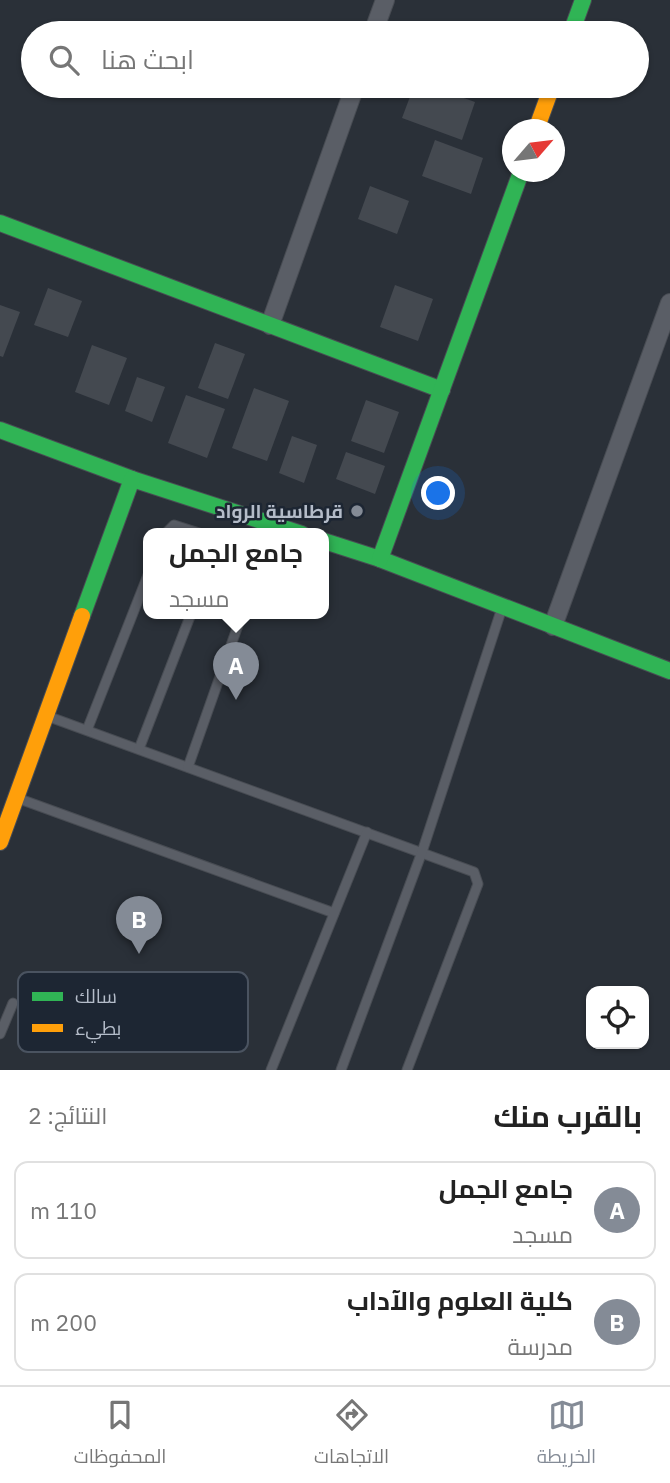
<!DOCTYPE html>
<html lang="ar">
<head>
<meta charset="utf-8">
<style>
  :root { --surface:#fff; --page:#f6f6f6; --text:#222; --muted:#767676; --line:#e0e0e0; --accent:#848b96 }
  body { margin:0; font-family:"IBM Plex Sans",Cairo,sans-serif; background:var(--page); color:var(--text); direction:rtl }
  .controls { position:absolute; right:21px; bottom:21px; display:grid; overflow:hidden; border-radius:14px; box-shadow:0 2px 5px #0004 }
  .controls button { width:63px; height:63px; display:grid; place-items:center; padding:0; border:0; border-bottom:2px solid var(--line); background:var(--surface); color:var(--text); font:35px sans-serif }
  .compass { position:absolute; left:502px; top:119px; width:63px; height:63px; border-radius:50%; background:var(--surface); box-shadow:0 2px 5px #0004; rotate:62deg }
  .you { position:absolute; left:439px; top:494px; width:24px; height:24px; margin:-18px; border:5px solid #fff; border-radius:50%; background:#1a73e8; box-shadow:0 0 0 10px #1a73e833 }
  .badge { display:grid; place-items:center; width:46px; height:46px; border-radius:50%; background:var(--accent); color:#fff; font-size:23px; font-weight:700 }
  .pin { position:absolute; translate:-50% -58px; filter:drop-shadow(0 2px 4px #0008) }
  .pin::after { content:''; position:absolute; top:37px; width:24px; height:21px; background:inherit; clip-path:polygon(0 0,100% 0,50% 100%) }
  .popup { position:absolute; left:143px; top:528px; width:186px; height:91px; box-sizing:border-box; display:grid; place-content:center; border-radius:14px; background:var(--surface); filter:drop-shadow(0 2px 5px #0005); font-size:23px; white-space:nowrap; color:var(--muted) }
  .popup b { font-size:26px; color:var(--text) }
  .popup::after { content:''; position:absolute; left:50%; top:100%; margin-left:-14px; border:14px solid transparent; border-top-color:var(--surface) }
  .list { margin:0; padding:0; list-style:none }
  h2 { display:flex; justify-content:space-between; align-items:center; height:91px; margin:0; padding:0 28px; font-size:30px }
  h2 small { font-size:23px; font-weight:400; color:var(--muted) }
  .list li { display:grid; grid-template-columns:46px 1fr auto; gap:21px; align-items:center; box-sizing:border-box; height:98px; margin:0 14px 14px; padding:0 14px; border:2px solid var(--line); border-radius:14px }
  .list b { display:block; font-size:26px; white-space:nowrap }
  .list p { margin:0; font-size:23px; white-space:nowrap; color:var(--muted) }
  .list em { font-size:23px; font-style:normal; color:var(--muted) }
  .icon { flex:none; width:38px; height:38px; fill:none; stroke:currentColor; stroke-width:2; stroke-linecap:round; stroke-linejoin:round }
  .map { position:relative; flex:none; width:670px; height:1070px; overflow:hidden; direction:ltr }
  .search { position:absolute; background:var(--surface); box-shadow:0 2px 5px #0004; left:21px; right:21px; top:21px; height:77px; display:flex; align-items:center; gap:18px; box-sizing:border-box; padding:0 24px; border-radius:38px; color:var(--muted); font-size:26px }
  .sheet { height:315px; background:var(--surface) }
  nav { display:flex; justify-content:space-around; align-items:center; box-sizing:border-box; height:98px; border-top:2px solid var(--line); background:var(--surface); font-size:19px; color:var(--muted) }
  nav a { display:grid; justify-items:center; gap:4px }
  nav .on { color:var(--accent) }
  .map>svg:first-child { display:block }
  .building { fill:#444950 }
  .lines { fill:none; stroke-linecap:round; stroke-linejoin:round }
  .lane-casing { stroke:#484c53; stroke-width:11 }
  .street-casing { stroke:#484c53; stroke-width:20 }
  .fast-casing { stroke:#484c53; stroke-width:18 }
  .slow-casing { stroke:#484c53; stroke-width:18 }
  .lane { stroke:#5a5e66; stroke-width:9 }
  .street { stroke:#5a5e66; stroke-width:18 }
  .fast { stroke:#30b455; stroke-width:16 }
  .slow { stroke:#ff9f0a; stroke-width:16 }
  .poi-dot { fill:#848b96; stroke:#1d2633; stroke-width:2.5 }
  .labels { text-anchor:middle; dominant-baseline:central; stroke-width:5; stroke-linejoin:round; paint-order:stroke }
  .poi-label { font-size:19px; font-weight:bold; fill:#b4bcc9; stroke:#1d2633; text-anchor:end }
  .key { fill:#1d2633; stroke:#4a5360; stroke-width:2 }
  .key-label { font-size:19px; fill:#b4bcc9 }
</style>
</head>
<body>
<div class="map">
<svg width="670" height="1070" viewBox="0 0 670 1070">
  <rect width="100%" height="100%" fill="#2a3038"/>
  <g class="building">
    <path d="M414,86H430L475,102L462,140L402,118Z"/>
    <path d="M435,140L483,158L471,194L422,176Z"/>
    <path d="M370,186L409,201L397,234L358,219Z"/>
    <path d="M395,285L433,299L418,341L380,327Z"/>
    <path d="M48,288L82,301L68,337L34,325Z"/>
    <path d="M0,305L20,312L3,357L0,356Z"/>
    <path d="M215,343L245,354L228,399L198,388Z"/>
    <path d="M92,345L127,358L109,405L75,392Z"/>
    <path d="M137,377L165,387L152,422L125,411Z"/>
    <path d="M254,388L289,401L267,461L232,448Z"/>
    <path d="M186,395L225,409L207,458L168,443Z"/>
    <path d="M366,400L399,412L384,453L351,441Z"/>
    <path d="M292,436L317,445L304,483L279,473Z"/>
    <path d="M346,452L385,466L375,494L336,479Z"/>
  </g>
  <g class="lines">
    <g class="lane-casing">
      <g id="lane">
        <path d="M165,534L174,525L202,534"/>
        <path d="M47,716L474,872L478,884L407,1070"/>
        <path d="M87,730L148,575"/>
        <path d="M139,749L191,614"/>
        <path d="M188,767L242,614"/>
        <path d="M17,798L334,913"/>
        <path d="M0,1034L13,1003"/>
        <path d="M271,1070L367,832"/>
        <path d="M341,1070L422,852L502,608"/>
      </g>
    </g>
    <g class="street-casing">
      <g id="street">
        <path d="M373,33L385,0"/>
        <path d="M270,325L355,86"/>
        <path d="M553,626L670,303"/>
      </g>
    </g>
    <g class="fast-casing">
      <g id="fast">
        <path d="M571,33L583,0"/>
        <path d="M0,223L442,390"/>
        <path d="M0,430L132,479L302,534"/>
        <path d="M324,541L380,559L670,671"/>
        <path d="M380,559L521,172"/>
        <path d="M82,616L132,479"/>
      </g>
    </g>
    <g class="slow-casing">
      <g id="slow">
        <path d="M536,130L552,86"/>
        <path d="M0,842L82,616"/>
      </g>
    </g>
    <use href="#lane" class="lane"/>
    <use href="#street" class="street"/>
    <use href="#fast" class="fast"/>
    <use href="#slow" class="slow"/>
  </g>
  <circle class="poi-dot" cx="357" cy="511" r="7"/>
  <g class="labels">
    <g class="poi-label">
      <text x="343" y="511">قرطاسية الرواد</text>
    </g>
  </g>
  <rect x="18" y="972" width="230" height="80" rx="10" class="key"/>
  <rect x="32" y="992" width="31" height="9" fill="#30b455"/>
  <rect x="32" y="1024" width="31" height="8" fill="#ff9f0a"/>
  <g class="key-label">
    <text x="75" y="1003">سالك</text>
    <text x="75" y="1035">بطيء</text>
  </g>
</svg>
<div class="controls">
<button><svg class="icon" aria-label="locate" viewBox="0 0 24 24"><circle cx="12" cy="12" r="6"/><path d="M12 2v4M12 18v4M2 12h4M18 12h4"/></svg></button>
</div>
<svg class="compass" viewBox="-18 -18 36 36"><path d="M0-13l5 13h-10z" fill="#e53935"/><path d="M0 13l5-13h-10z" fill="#767676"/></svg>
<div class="you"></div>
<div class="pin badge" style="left:236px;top:700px">A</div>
<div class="popup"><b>جامع الجمل</b>مسجد</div>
<div class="pin badge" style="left:139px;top:954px">B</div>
<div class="search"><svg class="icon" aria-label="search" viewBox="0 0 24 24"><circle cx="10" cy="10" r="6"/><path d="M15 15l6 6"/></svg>ابحث هنا</div>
</div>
<section class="sheet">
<h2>بالقرب منك<small>النتائج: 2</small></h2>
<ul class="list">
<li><span class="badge">A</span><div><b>جامع الجمل</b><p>مسجد</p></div><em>110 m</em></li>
<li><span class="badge">B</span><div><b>كلية العلوم والآداب</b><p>مدرسة</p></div><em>200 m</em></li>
</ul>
</section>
<nav>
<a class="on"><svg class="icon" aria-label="map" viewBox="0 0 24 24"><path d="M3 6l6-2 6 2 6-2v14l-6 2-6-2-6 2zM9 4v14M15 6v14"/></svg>الخريطة</a>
<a><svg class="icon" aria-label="directions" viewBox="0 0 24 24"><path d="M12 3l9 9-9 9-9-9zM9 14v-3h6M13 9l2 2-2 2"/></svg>الاتجاهات</a>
<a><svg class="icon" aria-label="saved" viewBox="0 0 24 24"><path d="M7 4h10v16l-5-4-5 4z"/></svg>المحفوظات</a>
</nav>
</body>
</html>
